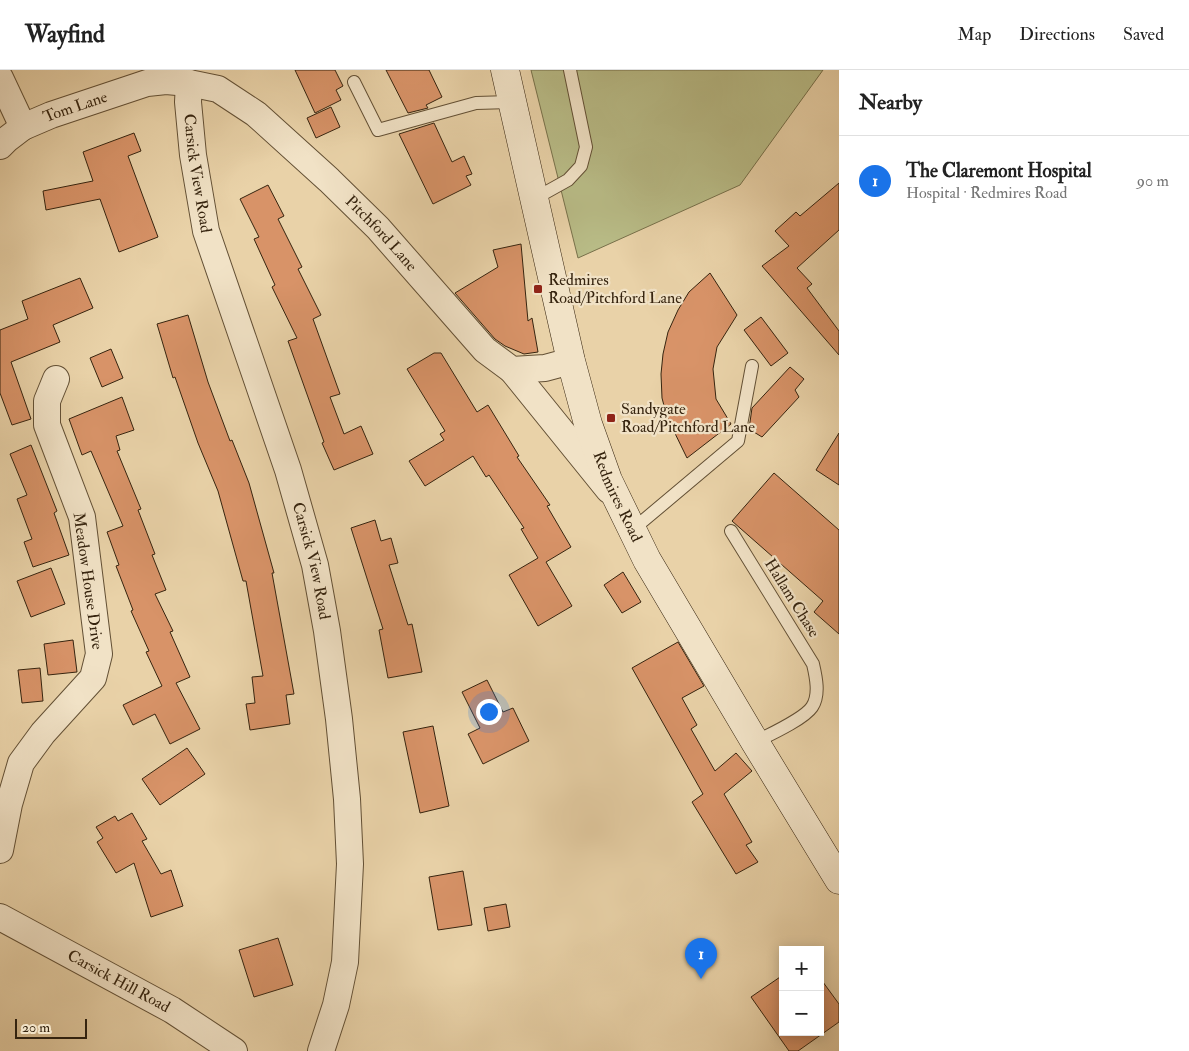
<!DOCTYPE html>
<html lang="en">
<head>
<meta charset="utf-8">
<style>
  :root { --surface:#fff; --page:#f2f2f2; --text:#222; --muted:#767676; --line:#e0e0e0; --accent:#1a73e8 }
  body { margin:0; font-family:"IM FELL Double Pica",serif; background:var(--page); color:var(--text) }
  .controls { position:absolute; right:15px; bottom:15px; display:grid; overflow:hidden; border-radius:0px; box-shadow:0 2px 12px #0003 }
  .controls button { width:45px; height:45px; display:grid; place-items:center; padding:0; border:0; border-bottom:1px solid var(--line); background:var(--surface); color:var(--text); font:25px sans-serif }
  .scale { position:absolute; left:15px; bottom:12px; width:72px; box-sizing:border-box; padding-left:5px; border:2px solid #36240f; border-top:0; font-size:14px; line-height:18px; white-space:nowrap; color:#36240f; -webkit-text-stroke:4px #f1e2c6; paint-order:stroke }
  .you { position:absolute; left:488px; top:641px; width:18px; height:18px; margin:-12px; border:4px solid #fff; border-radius:50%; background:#1a73e8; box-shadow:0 0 0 8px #1a73e833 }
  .badge { display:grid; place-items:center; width:32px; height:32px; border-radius:50%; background:var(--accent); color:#fff; font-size:16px; font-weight:700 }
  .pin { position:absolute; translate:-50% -41px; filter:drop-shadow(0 1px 2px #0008) }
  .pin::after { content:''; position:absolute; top:26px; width:18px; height:15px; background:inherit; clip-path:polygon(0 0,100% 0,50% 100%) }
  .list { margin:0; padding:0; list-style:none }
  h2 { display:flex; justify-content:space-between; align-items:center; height:65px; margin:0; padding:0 20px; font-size:21px }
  h2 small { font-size:16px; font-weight:400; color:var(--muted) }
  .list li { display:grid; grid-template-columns:32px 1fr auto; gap:15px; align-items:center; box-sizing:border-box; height:90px; padding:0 20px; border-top:1px solid var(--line) }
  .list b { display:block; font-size:19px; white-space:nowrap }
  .list p { margin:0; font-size:16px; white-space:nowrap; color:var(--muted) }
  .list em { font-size:16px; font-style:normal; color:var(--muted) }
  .map { position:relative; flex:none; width:839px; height:981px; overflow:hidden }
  header { display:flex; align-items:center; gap:30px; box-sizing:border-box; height:70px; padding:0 25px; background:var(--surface); border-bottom:1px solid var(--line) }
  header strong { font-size:24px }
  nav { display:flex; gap:28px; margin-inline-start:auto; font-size:18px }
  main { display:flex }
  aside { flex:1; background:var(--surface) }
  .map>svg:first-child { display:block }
  .green { fill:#b8bb86; stroke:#77704a }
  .building { fill:#d89368; stroke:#36240f }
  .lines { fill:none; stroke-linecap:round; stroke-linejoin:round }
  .lane-casing { stroke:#635035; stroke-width:14 }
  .street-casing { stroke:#635035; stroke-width:28 }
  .secondary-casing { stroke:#36240f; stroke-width:29 }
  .lane { stroke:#f1e2c6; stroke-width:12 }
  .street { stroke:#f1e2c6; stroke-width:26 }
  .secondary { stroke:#f1e2c6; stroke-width:28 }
  .poi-dot { fill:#8f2418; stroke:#f1e2c6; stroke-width:2 }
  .labels { text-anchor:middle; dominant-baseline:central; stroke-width:4.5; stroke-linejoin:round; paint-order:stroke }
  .street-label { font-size:16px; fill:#36240f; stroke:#f1e2c6 }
  .poi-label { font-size:16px; fill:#36240f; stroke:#f1e2c6; text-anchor:start }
</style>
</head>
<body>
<header>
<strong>Wayfind</strong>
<nav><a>Map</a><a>Directions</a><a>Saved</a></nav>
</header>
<main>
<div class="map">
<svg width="839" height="981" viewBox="0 0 839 981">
  <rect width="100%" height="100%" fill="#e9d2a8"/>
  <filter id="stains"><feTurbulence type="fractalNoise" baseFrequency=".004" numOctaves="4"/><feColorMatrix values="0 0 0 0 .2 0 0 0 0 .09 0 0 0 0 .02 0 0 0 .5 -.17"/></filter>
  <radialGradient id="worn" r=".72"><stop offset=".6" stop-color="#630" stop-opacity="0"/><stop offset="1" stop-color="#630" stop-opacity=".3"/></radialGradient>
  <path class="green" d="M531,0H823L740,115L578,188Z"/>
  <g class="building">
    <path d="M295,0H335L343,16L336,20L341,30L315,43Z"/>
    <path d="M386,0H429L442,27L426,35L428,38L408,43Z"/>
    <path d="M331,37L340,57L316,68L307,48Z"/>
    <path d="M434,53L452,92L464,86L472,104L466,106L471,115L433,134L399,64Z"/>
    <path d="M134,63L141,81L128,86L158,167L119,182L100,129L46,140L43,121L93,111L83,82Z"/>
    <path d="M839,113V160L797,198L812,214L807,218L839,261V285L762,196L789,176L775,161L796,142L800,146Z"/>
    <path d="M268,115L284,146L278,149L302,197L298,199L321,245L313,249L340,324L330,327L344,364L361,356L373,384L334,400L322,373L324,372L288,271L297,268L272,217L275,215L254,169L259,167L240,129Z"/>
    <path d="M521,174L528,251L532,248L538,282L524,284L505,276L495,269L455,223L498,197L493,180Z"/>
    <path d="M710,203L737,245L717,277L713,299L716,329L731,354L687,388L667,347L662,328L661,304L663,284L668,262L678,240L689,222Z"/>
    <path d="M80,208L93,238L53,255L60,272L11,292L31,349L12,355L0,323V260L28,249L22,231Z"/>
    <path d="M188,245L208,312L230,371L232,370L249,413L274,503H272L294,624L286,625L290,654L250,660L246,634L255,633L252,607L263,606L246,511H243L218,421L198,373L175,307L173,308L157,254Z"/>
    <path d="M761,247L788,283L771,296L744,260Z"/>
    <path d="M111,279L123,308L102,317L90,288Z"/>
    <path d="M434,283H441L477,342L488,335L519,386L517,387L550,435L547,436L571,477L546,492L572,536L538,556L509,505L538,488L521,459L524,458L489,405L486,407L473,386L425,416L409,391L444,370L440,364L445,361L407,299Z"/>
    <path d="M790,297L804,309L795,320L799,327L762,367L749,359L752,338Z"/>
    <path d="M122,327L134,360L116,366L120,380L117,381L141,439L138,440L155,484L152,485L166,520L155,524L173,561L170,562L190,607L176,613L200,659L170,674L155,644L133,655L123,635L162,616L146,582L149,581L131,541L133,540L116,496L119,495L107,462L123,456L91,381L82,385L69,349Z"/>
    <path d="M839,363V415L816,400Z"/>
    <path d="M31,375L57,441L54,443L69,485L33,497L24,472L32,469L17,429L27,425L10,384Z"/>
    <path d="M774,403L839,460V564L814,542L823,531L732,451Z"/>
    <path d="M375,450L381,471L391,468L398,493L389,495L408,555L412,554L422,602L388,608L379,560L383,559L351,458Z"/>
    <path d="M51,498L65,534L31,547L17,511Z"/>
    <path d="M623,502L641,532L622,543L604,515Z"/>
    <path d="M73,570L77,602L48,605L44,574Z"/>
    <path d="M678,572L704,616L682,628L697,655L691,659L715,701L736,683L752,701L724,724L752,772L746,775L758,792L736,804L692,732L703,724L632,598Z"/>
    <path d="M40,598L43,631L22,633L18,600Z"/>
    <path d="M487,610L503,642L513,638L529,671L483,694L468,664L480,658L462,622Z"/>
    <path d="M433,656L449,736L420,743L403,662Z"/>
    <path d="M187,678L205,704L160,735L142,709Z"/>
    <path d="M132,743L147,769L142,771L161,804L171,800L183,836L151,847L134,793L116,803L97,772L103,768L96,757L115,746L118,751Z"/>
    <path d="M463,801L472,855L438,860L429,807Z"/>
    <path d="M506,834L510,857L488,861L484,838Z"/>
    <path d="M278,868L293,915L254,927L239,880Z"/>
    <path d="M783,905V962H820V908L839,934V952L798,981H789L751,927Z"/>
  </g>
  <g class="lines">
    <g class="lane-casing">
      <g id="lane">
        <path d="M354,12L378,60L476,33L513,32"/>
        <path d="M534,129L568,110L581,96L586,77L570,0"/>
        <path d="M631,461L738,371L752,296"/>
        <path d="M731,461L813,594C816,607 820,625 812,637C804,649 769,665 755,672"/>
      </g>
    </g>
    <g class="street-casing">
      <g id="street">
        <path d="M0,8L23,57"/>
        <path id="s1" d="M189,13L188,32L193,85L206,161L288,400L315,495L327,561L339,649L347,729L350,794L345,892L336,935L321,981"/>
        <path id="s2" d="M0,76L6,70L23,57L51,45L147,13L166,11L189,13L218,19L256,44L329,110L378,158L485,280L512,300L545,298L571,291"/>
        <path d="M512,300L609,420"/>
        <path d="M0,780L9,734L21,693L43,663L93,608L99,584L82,447L47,355V331L56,309"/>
        <path id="s3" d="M0,847L172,940L234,981"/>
      </g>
    </g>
    <g class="secondary-casing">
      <g id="secondary">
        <path id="s4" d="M505,0L571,291L588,354L608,410L647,490L755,672L839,810"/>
      </g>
    </g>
    <use href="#lane" class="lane"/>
    <use href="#street" class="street"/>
    <use href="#secondary" class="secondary"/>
  </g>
  <g class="poi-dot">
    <rect x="533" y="214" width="10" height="10" rx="2.5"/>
    <rect x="606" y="343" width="10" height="10" rx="2.5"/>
  </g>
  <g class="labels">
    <g class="street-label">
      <text stroke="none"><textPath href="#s2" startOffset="86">Tom Lane</textPath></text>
      <text stroke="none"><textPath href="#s1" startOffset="91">Carsick View Road</textPath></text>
      <text stroke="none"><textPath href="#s2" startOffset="452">Pitchford Lane</textPath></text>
      <text stroke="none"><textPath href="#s4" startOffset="442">Redmires Road</textPath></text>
      <text stroke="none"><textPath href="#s1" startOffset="496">Carsick View Road</textPath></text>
      <text transform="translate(88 511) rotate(82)">Meadow House Drive</text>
      <text transform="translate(792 528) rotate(58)">Hallam Chase</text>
      <text stroke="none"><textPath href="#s3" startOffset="135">Carsick Hill Road</textPath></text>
    </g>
    <g class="poi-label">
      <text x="548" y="210">Redmires<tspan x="548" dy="18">Road/Pitchford Lane</tspan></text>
      <text x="621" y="339">Sandygate<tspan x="621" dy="18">Road/Pitchford Lane</tspan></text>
    </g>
  </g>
  <rect width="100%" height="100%" filter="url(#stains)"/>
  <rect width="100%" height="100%" fill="url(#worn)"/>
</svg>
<div class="controls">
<button>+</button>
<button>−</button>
</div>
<div class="scale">20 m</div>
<div class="you"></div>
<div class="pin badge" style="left:701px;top:909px">1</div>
</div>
<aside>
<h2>Nearby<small></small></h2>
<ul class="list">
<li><span class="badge">1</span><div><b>The Claremont Hospital</b><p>Hospital · Redmires Road</p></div><em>90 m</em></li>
</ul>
</aside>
</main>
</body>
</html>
